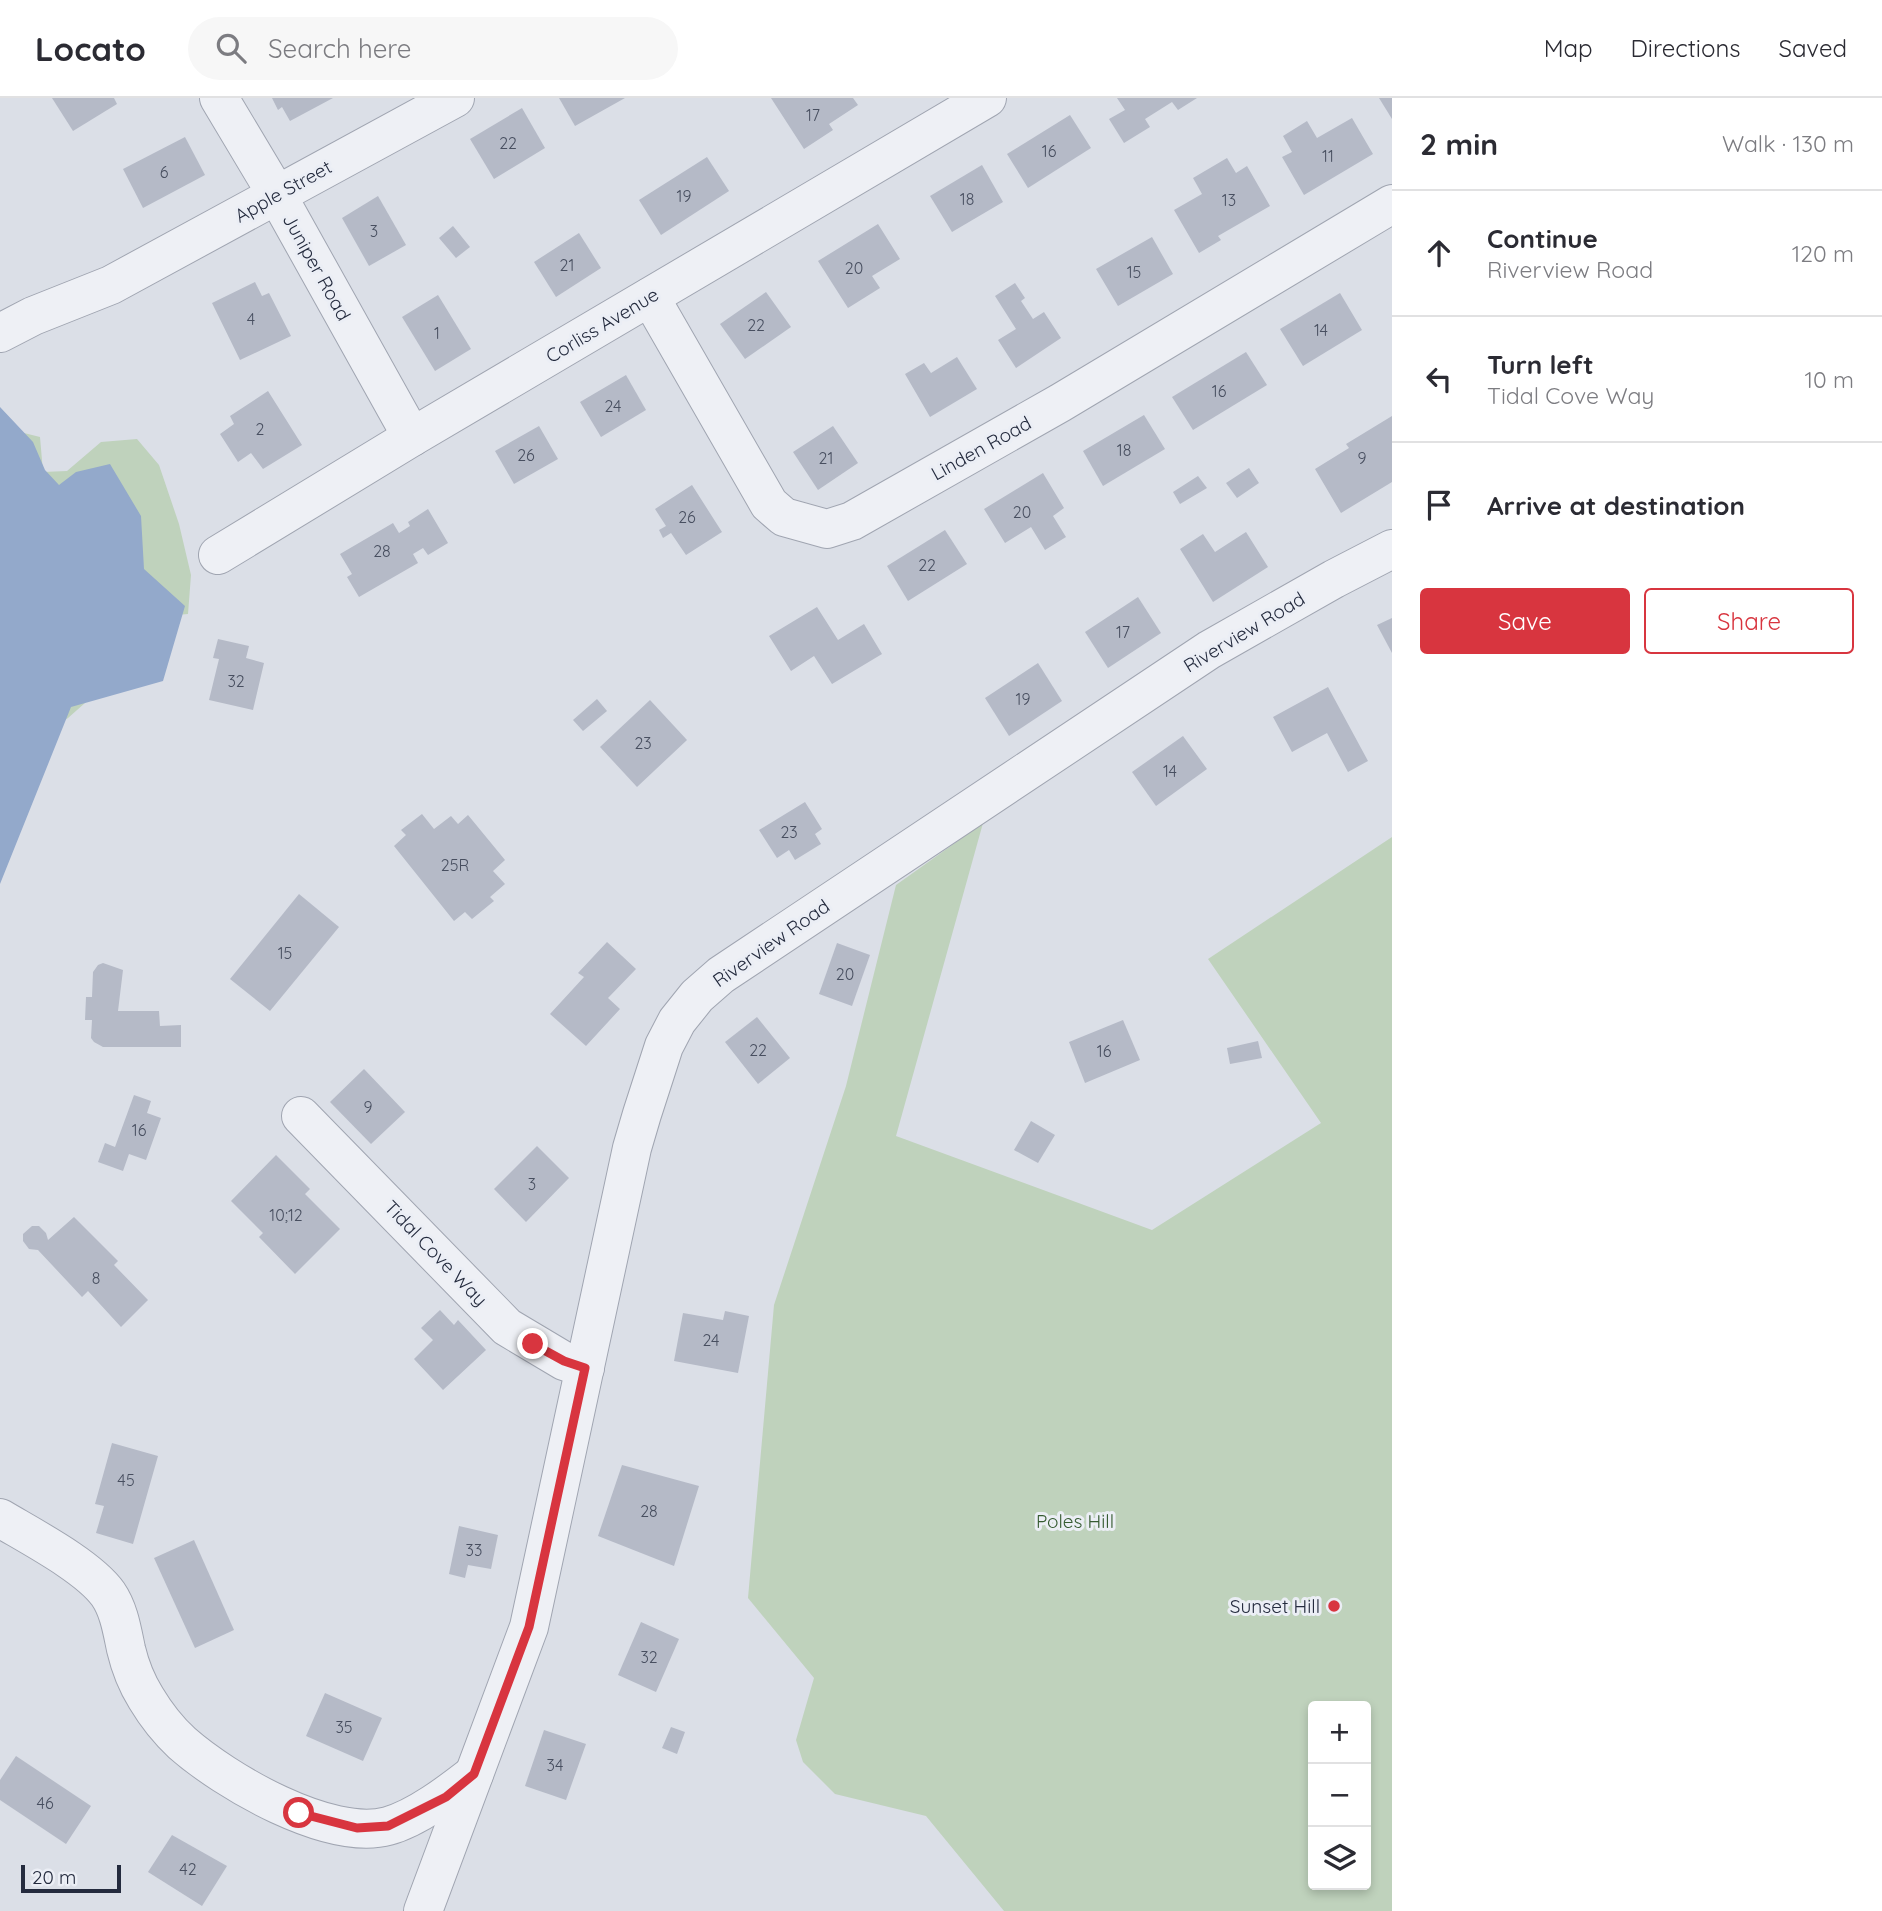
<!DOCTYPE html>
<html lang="en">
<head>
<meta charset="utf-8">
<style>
  :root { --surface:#fff; --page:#f7f7f7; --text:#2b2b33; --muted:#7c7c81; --line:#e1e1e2; --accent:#d8353f }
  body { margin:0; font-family:Quicksand,sans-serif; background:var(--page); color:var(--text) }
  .controls { position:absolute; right:21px; bottom:21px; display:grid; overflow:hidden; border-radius:7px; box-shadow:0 4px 10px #0003 }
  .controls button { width:63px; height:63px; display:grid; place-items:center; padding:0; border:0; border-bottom:2px solid var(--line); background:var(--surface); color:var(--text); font:35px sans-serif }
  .scale { position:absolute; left:21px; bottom:18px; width:100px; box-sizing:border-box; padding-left:7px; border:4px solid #242b3e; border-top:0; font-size:19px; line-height:24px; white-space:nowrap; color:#242b3e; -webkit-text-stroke:5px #ebeef5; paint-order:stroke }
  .stop { position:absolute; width:21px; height:21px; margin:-16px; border:5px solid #d8353f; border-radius:50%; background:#fff }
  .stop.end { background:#d8353f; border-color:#fff; box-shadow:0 2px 7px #0008 }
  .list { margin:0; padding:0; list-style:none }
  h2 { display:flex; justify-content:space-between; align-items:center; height:91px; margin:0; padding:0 28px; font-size:30px }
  h2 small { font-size:23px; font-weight:400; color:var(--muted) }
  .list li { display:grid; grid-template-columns:46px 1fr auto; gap:21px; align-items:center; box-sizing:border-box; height:126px; padding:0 28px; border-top:2px solid var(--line) }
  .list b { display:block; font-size:26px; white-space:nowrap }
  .list p { margin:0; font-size:23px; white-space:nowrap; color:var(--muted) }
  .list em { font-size:23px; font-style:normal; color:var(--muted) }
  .actions { display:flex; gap:14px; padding:21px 28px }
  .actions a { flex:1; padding:16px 0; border:2px solid var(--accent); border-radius:7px; text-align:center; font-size:24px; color:var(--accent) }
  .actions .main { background:var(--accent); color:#fff }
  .icon { flex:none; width:38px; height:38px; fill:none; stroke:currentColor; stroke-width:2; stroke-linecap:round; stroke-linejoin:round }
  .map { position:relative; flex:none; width:1392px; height:1813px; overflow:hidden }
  header { display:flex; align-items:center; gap:42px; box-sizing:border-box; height:98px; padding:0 35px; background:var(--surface); border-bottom:2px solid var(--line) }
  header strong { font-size:33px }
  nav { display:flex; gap:38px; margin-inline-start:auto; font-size:24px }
  .search { width:490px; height:63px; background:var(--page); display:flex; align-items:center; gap:18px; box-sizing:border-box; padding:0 24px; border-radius:38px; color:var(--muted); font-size:26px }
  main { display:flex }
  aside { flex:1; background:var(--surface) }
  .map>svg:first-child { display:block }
  .green { fill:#bfd2bc; fill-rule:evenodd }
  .water { fill:#93a9cb }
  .building { fill:#b5bac7 }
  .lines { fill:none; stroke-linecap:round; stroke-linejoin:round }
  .minor-casing { stroke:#a0a5b1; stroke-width:40 }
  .minor { stroke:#eef0f5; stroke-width:38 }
  .route { stroke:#d8353f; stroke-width:9 }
  .poi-dot { fill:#d8353f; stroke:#ebeef5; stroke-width:2.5 }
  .labels { text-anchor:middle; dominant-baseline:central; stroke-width:6; stroke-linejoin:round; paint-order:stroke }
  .number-label { font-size:16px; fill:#484f60 }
  .street-label { font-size:19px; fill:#242b3e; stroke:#ebeef5 }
  .park-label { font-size:19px; fill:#355b31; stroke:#ebeef5 }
  .poi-label { font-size:19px; fill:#242b3e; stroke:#ebeef5; text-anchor:end }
</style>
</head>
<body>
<header>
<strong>Locato</strong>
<div class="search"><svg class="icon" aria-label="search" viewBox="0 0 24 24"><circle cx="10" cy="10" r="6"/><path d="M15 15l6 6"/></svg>Search here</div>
<nav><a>Map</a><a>Directions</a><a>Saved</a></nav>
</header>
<main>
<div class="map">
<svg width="1392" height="1813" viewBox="0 0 1392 1813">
  <rect width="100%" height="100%" fill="#dbdfe7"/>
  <g class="green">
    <path d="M0,329L40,339L43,374L67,373L101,344L137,341L159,367L179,426L191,477L188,516L131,521L94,597L68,620L14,654Z"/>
    <path d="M983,725L896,1038L1152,1132L1321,1025L1208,861L1392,739V1813H1004L926,1718L835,1696L803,1664L796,1642L814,1580L748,1500L774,1207L846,988L896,787ZM1313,1608H1366V1787H1313Z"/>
  </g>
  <path class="water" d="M0,309L33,344L45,372L59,387L76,374L110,366L141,418L144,471L185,508L163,583L71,609L0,786Z"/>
  <g class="building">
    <path d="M52,0H114L117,6L73,33Z"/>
    <path d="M272,0H333L290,23L282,9L278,12Z"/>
    <path d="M559,0H625L575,28Z"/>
    <path d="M771,0H853L858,7L829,26L833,32L804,51Z"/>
    <path d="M1117,0H1197L1178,12L1172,4L1145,21L1150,29L1124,45L1109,21L1125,12Z"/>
    <path d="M1379,0H1392V21Z"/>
    <path d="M522,10L545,50L494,81L470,41Z"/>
    <path d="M1070,17L1091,50L1028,90L1007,56Z"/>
    <path d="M1352,20L1373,56L1304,97L1282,59L1292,54L1283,38L1307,23L1317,40Z"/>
    <path d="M185,39L205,77L143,110L123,71Z"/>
    <path d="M707,59L729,93L661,137L639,102Z"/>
    <path d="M1227,60L1236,75L1247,68L1270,108L1218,138L1221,142L1199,155L1174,112L1202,96L1193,80Z"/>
    <path d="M982,67L1003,104L952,134L930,98Z"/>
    <path d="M378,98L406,147L369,168L342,120Z"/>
    <path d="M878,126L900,161L872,178L880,190L848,210L818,163Z"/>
    <path d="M453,128L470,149L456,160L439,140Z"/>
    <path d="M579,135L601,170L556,199L534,164Z"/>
    <path d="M1152,139L1173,176L1118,208L1096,171Z"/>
    <path d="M255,184L262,198L269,195L291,238L240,262L212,205Z"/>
    <path d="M1015,185L1025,200L1021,203L1033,221L1044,214L1061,240L1016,270L998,242L1016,231L995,198Z"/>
    <path d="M766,194L791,229L745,261L720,226Z"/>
    <path d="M1340,195L1362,232L1303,268L1280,231Z"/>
    <path d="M438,197L471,251L435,273L402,219Z"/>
    <path d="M1246,254L1267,287L1193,332L1172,299Z"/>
    <path d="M957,259L977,291L930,319L905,276L924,265L931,275Z"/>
    <path d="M626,277L646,312L601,339L580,304Z"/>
    <path d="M268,293L302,347L263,371L251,355L238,364L220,336L234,326L230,318Z"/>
    <path d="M1144,317L1165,351L1103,388L1083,353Z"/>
    <path d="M1392,318V384L1341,415L1315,371L1349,350L1346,346Z"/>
    <path d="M539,328L558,361L514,386L495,353Z"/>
    <path d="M833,328L858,365L818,392L793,354Z"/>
    <path d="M1249,370L1259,385L1237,400L1226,385Z"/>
    <path d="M1043,375L1064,410L1053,418L1066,439L1045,452L1031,429L1005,445L984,411Z"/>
    <path d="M1198,378L1207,390L1180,406L1173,394Z"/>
    <path d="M692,387L722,434L686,457L671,435L663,440L659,432L666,428L655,411Z"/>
    <path d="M428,411L448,445L428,457L423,450L413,456L418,465L359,499L347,479L352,476L340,456L393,425L399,435L410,428L408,424Z"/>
    <path d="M945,432L967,466L908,503L887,468Z"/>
    <path d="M1246,434L1268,469L1213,504L1180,451L1203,436L1215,454Z"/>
    <path d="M1138,499L1161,535L1108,570L1085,534Z"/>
    <path d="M817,509L838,542L864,526L882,556L832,586L814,558L791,573L769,538Z"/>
    <path d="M1392,520V555L1377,527Z"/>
    <path d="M218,541L249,548L246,560L264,565L253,612L209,602L219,561L213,560Z"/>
    <path d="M1038,565L1062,603L1009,638L985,600Z"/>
    <path d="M1328,589L1368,663L1348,674L1327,635L1292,654L1273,619Z"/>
    <path d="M597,601L607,613L583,633L573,622Z"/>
    <path d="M650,602L687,642L637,689L600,649Z"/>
    <path d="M1183,638L1207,671L1156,708L1132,674Z"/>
    <path d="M805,704L822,731L815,736L821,746L795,762L789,752L777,760L759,732Z"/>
    <path d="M422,716L434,731L451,718L458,726L468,717L505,762L493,773L505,786L490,799L494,803L472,821L465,814L454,823L394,748L406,737L401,732Z"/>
    <path d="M299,796L339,829L270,913L230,881Z"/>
    <path d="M607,844L636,871L608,900L620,911L586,948L550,916L584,879L578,875Z"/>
    <path d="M837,845L870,857L852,908L819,896Z"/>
    <path d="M103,865L123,872L118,913H159L160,928L181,927V949H103L94,944L91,940L92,922H85L86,899H92L93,874L98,867Z"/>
    <path d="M757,919L790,960L758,986L725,944Z"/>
    <path d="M1123,922L1140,962L1085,985L1069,944Z"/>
    <path d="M1258,943L1262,960L1230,966L1227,950Z"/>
    <path d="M364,971L405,1014L371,1046L330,1004Z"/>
    <path d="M134,997L151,1003L147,1015L161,1020L146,1062L129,1056L123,1073L98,1064L105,1045L115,1049Z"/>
    <path d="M1031,1023L1055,1037L1038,1065L1014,1052Z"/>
    <path d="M537,1048L569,1080L526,1124L494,1091Z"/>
    <path d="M276,1057L310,1091L305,1096L340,1131L295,1176L259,1139L263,1135L231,1103Z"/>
    <path d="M74,1119L118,1163L114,1167L148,1202L121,1229L88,1193L82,1199L38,1152L29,1151L23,1143V1136L32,1128H39L46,1135L48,1142Z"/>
    <path d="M440,1212L454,1227L458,1222L486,1252L443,1292L414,1261L433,1242L421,1230Z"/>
    <path d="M725,1213L749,1218L738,1275L674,1263L683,1215L723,1222Z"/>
    <path d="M112,1345L158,1358L133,1446L96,1435L104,1408L95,1406Z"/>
    <path d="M622,1367L699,1388L674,1468L598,1438Z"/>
    <path d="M459,1428L498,1437L491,1471L468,1467L465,1480L449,1476Z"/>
    <path d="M194,1442L234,1532L195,1550L154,1460Z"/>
    <path d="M641,1524L679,1541L656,1594L618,1577Z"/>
    <path d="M325,1595L382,1620L363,1663L306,1638Z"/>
    <path d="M671,1629L685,1634L677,1656L662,1650Z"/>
    <path d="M544,1632L586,1646L566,1702L525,1688Z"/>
    <path d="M16,1658L91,1708L66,1746L0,1702V1682Z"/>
    <path d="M172,1737L227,1768L202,1808L148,1774Z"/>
  </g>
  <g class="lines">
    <g class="minor-casing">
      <g id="minor">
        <path d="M219,0L277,97L412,339"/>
        <path d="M650,199L769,406L784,419L827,431L852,423L1060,305L1392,106"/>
        <path d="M0,235L33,218L111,187L455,0"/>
        <path d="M218,457L412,339L987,0"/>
        <path d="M301,1018L507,1229L564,1263L585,1270"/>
        <path d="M0,1420C30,1438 88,1468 108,1496C119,1512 122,1532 126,1551C130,1568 136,1584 146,1600C155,1615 169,1633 182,1645C225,1683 329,1744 388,1728C417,1720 451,1694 474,1676"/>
        <path d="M423,1813L529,1529L632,1050L642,1016L664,948L677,923L697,898L721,877L1209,552L1334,481L1392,451"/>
      </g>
    </g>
    <use href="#minor" class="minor"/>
  </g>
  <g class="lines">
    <path class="route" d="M299,1715L357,1730L388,1728L446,1699L474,1676L529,1529L585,1270L564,1263L533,1246"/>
  </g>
  <circle class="poi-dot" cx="1334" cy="1508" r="7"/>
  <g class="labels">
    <g class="number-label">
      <text x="813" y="17">17</text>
      <text x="508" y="45">22</text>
      <text x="1049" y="53">16</text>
      <text x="1328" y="58">11</text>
      <text x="164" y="74">6</text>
      <text x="684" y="98">19</text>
      <text x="967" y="101">18</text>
      <text x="1229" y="102">13</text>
      <text x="374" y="133">3</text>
      <text x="567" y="167">21</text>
      <text x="854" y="170">20</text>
      <text x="1134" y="174">15</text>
      <text x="251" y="221">4</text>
      <text x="756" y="227">22</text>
      <text x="1321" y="232">14</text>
      <text x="437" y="235">1</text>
      <text x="1219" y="293">16</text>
      <text x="613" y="308">24</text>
      <text x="260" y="331">2</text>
      <text x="1124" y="352">18</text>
      <text x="526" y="357">26</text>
      <text x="826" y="360">21</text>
      <text x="1362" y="360">9</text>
      <text x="1022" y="414">20</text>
      <text x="687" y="419">26</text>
      <text x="382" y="453">28</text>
      <text x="927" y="467">22</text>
      <text x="1123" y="534">17</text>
      <text x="236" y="583">32</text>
      <text x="1023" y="601">19</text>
      <text x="643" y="645">23</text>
      <text x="1170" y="673">14</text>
      <text x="789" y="734">23</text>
      <text x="455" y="767">25R</text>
      <text x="285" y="855">15</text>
      <text x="845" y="876">20</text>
      <text x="758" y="952">22</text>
      <text x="1104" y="953">16</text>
      <text x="368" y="1009">9</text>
      <text x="139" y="1032">16</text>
      <text x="532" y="1086">3</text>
      <text x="286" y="1117">10;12</text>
      <text x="96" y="1180">8</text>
      <text x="711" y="1242">24</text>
      <text x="126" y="1382">45</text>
      <text x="649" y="1413">28</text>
      <text x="474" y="1452">33</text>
      <text x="649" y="1559">32</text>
      <text x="344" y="1629">35</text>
      <text x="555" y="1667">34</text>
      <text x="45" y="1705">46</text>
      <text x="188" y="1771">42</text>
    </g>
    <g class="street-label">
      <text transform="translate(283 93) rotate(-29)">Apple Street</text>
      <text transform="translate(317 169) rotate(61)">Juniper Road</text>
      <text transform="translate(602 227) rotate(-31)">Corliss Avenue</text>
      <text transform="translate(981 350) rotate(-29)">Linden Road</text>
      <text transform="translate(1244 534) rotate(-31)">Riverview Road</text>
      <text transform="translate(771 845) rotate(-35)">Riverview Road</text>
      <text transform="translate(436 1155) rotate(46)">Tidal Cove Way</text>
    </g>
    <g class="park-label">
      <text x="1075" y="1423">Poles Hill</text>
    </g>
    <g class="poi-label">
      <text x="1320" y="1508">Sunset Hill</text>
    </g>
  </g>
</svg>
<div class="controls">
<button>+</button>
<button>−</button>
<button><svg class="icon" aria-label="layers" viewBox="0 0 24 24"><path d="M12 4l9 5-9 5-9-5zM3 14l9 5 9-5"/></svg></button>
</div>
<div class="scale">20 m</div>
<div class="stop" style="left:299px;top:1715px"></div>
<div class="stop end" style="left:533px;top:1246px"></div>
</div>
<aside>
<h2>2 min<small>Walk · 130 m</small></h2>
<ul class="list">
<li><svg class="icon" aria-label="ahead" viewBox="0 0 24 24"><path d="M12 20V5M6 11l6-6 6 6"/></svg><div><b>Continue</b><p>Riverview Road</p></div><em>120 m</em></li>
<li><svg class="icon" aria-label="left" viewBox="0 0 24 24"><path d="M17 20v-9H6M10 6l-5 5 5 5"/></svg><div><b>Turn left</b><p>Tidal Cove Way</p></div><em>10 m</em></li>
<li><svg class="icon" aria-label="arrive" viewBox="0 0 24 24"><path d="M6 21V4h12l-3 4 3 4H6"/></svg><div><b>Arrive at destination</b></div></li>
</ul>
<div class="actions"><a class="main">Save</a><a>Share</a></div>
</aside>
</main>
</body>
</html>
